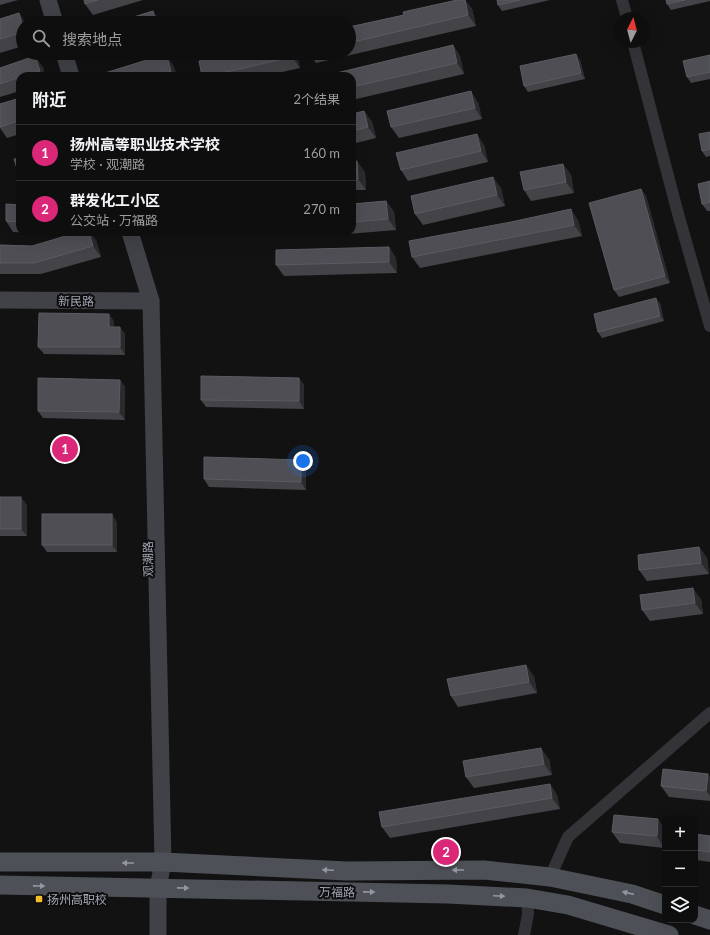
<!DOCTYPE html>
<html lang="zh">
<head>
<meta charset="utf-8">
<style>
  :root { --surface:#0e0e0e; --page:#1c1c1c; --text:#f1f3f6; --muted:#9b9c9e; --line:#2e2e2e; --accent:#db2777 }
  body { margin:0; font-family:Lato,"Noto Sans SC",sans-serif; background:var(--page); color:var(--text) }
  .controls { position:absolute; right:12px; bottom:12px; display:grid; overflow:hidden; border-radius:8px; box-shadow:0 4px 16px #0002 }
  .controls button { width:36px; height:36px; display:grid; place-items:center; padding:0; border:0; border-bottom:1px solid var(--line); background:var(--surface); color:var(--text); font:20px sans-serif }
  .compass { position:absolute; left:614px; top:12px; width:36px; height:36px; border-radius:50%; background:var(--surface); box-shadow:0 4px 16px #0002; rotate:6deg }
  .you { position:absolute; left:303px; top:461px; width:14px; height:14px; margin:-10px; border:3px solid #fff; border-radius:50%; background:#1a73e8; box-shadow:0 0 0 6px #1a73e833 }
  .badge { display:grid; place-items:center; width:26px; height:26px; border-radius:50%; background:var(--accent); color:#fff; font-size:13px; font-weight:700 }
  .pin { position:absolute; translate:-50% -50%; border:2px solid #fff; box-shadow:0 1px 4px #0006 }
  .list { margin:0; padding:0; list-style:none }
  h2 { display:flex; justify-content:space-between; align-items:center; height:52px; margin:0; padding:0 16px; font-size:17px }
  h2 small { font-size:13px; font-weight:400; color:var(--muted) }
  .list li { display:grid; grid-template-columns:26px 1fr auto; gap:12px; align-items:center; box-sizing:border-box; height:56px; padding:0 16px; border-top:1px solid var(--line) }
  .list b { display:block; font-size:15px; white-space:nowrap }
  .list p { margin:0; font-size:13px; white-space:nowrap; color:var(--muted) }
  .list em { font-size:13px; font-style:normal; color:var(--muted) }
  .icon { flex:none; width:22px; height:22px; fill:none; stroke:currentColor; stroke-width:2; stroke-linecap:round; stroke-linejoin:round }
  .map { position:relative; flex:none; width:710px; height:935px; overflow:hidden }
  .search { position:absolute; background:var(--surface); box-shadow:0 4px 16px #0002; left:16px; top:16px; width:340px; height:44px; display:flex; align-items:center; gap:10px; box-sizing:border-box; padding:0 14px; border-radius:22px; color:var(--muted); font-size:15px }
  .panel { position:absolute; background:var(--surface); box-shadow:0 4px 16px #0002; left:16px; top:72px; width:340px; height:164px; border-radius:12px }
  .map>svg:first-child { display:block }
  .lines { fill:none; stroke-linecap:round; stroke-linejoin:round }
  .street { stroke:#333338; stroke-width:12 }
  .secondary { stroke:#414248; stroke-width:17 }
  .primary { stroke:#4e5057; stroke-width:19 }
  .wall { fill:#434348 }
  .shaded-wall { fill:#2b2b2e }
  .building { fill:#4e4e54; stroke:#5b5c63 }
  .oneway { fill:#9296a1 }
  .poi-dot { fill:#f3be29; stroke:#0d0d0e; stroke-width:1.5 }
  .labels { text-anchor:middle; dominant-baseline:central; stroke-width:4; stroke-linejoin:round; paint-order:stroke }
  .street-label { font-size:12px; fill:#a3a7b4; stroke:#0d0d0e }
  .poi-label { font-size:12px; fill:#a3a7b4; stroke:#0d0d0e; text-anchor:start }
</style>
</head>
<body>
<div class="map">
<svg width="710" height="935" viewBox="0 0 710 935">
  <rect width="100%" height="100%" fill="#121213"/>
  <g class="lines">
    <g class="street">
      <path d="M622,0L627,18"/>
      <path d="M633,42L677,210L710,326"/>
      <path d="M550,877L568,837L710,713"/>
      <path d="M524,935L528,914L527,898"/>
    </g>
    <g class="secondary">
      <path d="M48,0L55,23"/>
      <path d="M64,53L71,76"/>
      <path d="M130,232L151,301L163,862L158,888V935"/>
      <path d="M0,300L151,301"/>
    </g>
    <g class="primary">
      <path d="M0,862H163L347,871L484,870L550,877L632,894L665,905"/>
      <path d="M0,885L448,894L527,898L568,905L669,935"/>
      <path d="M695,915L710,920"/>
    </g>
  </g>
  <g class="wall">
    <path d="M0,0H18L0,5Z"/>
    <path d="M84,0H143L93,15L85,4Z"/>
    <path d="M457,0H465L472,9L476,26L316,63L309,53H349V27L404,15Z"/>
    <path d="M497,0H550L502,11L498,5Z"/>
    <path d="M666,0H710V1L671,10L667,4Z"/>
    <path d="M19,13L25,23H23V46L0,53V19Z"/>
    <path d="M453,45L460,56L464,74L352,100V76Z"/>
    <path d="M103,53H121L106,57Z"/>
    <path d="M234,53H296L300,68L265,76H202Z"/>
    <path d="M710,55V79L691,83L687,77Z"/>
    <path d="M580,60L585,79L528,92L524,86Z"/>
    <path d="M173,65L177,76H106Z"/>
    <path d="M43,67L45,76H20V91L0,97V68Z"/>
    <path d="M20,98V134L7,138L0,128V104Z"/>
    <path d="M478,102L482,119L399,138L391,127Z"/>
    <path d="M364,111L372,122L376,138L352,144V114Z"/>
    <path d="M710,132V156L706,157L702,151Z"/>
    <path d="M484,145L488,162L408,181L401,170Z"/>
    <path d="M352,162L365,172L366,190H352Z"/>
    <path d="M563,164L571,175L574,193L531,201L524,190Z"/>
    <path d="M710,181V211H707L702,204Z"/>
    <path d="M501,188L505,206L423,225L415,214Z"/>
    <path d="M641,189L646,196L670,283L619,297L614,290Z"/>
    <path d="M386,201L394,212L396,230L336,235L334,232H352V204Z"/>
    <path d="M20,205V232H37L34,233L13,232L6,221Z"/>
    <path d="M578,220L582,236L420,268L412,257L511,222Z"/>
    <path d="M155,232H166L157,235Z"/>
    <path d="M96,240L101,257L41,274H0V245L32,246Z"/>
    <path d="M389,247L396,258L397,273L284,276L276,265Z"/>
    <path d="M660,303L664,321L602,338L598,332Z"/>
    <path d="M114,321V327L125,334V355L44,354L38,347Z"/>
    <path d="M299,378L304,385V409L206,407L201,400Z"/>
    <path d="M120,380L125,387V420L43,418L38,411Z"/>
    <path d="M306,467V490L209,487L204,479Z"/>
    <path d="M0,497L27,505V536H0Z"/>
    <path d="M117,522V552H47L42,545Z"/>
    <path d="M699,547L707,558L709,574L647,581L639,570Z"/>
    <path d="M701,599L703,614L650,621L642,610Z"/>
    <path d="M534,676L537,693L458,707L451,696Z"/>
    <path d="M549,759L552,775L474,788L466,777Z"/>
    <path d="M710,777V801L669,797L661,786Z"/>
    <path d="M550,784L557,795L560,809L390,838L382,827Z"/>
    <path d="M665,829L664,848L620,843L612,832Z"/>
    <path d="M695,834L710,836V862L695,860Z"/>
  </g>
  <g class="shaded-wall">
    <path d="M465,0L472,9L476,26L468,15Z"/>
    <path d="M153,11L161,22V23H156Z"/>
    <path d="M19,13L25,23H23V28Z"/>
    <path d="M453,45L460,56L464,74L457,63Z"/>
    <path d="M291,53H296L300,68L292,57Z"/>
    <path d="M166,54L173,65L177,76H175L171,71Z"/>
    <path d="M576,54L580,60L585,79L581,73Z"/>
    <path d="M35,56L43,67L45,76H43L40,71Z"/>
    <path d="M471,91L478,102L482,119L475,108Z"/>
    <path d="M364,111L372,122L376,138L368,127Z"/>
    <path d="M477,134L484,145L488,162L481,151Z"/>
    <path d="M357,161L365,172L366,190L358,179Z"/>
    <path d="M563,164L571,175L574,193L566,182Z"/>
    <path d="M493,177L501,188L505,206L497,195Z"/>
    <path d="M641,189L646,196L670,283L665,276Z"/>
    <path d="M386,201L394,212L396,230L388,219Z"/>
    <path d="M571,209L578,220L582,236L574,225Z"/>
    <path d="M89,232H90L96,240L101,257L93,246Z"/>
    <path d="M389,247L396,258L397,273L389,262Z"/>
    <path d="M656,298L660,303L664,321L660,316Z"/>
    <path d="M109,314L114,321V334L109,327Z"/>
    <path d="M120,327L125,334V355L120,347Z"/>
    <path d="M299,378L304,385V409L299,401Z"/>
    <path d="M120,380L125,387V420L119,412Z"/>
    <path d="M301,460L306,467V490L301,482Z"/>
    <path d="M21,497L27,505V536L21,529Z"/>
    <path d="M112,514L117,522V552L112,545Z"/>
    <path d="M699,547L707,558L709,574L701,563Z"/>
    <path d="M693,588L701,599L703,614L695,603Z"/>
    <path d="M526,665L534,676L537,693L529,682Z"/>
    <path d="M541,748L549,759L552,775L544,764Z"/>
    <path d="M708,774L710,777V796L706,791Z"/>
    <path d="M550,784L557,795L560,809L552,798Z"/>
    <path d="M658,819L665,829L664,848L657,836Z"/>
  </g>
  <g class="building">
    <path d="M84,0H98L85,4Z"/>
    <path d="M457,0H465L468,15L349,43V27L404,15L403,12Z"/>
    <path d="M497,0H520L498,5Z"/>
    <path d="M666,0H685L667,4Z"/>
    <path d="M153,11L156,23H114Z"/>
    <path d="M19,13L23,28V32L0,39V19Z"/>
    <path d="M453,45L457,63L352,87V76H324Z"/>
    <path d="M234,53H291L292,57L209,76H202L199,61Z"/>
    <path d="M166,54L171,71L154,76H106L105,73Z"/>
    <path d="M576,54L581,73L524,86L520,66Z"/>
    <path d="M710,55V72L687,77L683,61Z"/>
    <path d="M35,56L40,71L24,76H20V77L0,84V68Z"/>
    <path d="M471,91L475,108L391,127L387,111Z"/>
    <path d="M20,98V120L0,127V104Z"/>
    <path d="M364,111L368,127L352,131V114Z"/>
    <path d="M710,132V149L702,151L699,134Z"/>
    <path d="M477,134L481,151L401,170L396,153Z"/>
    <path d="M20,158V174L19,175L14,159Z"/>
    <path d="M357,161L358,179H352V162Z"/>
    <path d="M563,164L566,182L524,190L520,172Z"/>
    <path d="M493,177L497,195L415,214L411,196Z"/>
    <path d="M710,181V202L702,204L698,184Z"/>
    <path d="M641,189L665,276L614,290L589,203Z"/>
    <path d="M386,201L388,219L352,222V204Z"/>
    <path d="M6,204L20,205V222L6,221Z"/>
    <path d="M571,209L574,225L412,257L409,241L511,222Z"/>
    <path d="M79,232H89L93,246L34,263H0V245L32,246Z"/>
    <path d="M389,247V262L276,265V250Z"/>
    <path d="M656,298L660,316L598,332L594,314Z"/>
    <path d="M39,313L109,314V327H120V347H38Z"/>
    <path d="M201,376L299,378V401L201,400Z"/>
    <path d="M38,378L120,380L119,412L38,411Z"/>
    <path d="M204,457L301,460V482L204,479Z"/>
    <rect x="0" y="497" width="21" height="32"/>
    <rect x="42" y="514" width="70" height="31"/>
    <path d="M699,547L701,563L639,570L638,555Z"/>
    <path d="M693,588L695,603L642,610L640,595Z"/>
    <path d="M526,665L529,682L451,696L447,679Z"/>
    <path d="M541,748L544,764L466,777L463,761Z"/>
    <path d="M663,769L708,774L706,791L661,786Z"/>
    <path d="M550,784L552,798L382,827L379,812Z"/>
    <path d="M614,815L658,819L657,836L612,832Z"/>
    <path d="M695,834L710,836V852L695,850Z"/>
  </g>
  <defs><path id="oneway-solid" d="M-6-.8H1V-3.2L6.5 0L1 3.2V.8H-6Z"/></defs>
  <g class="oneway">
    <use href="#oneway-solid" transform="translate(128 863) rotate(-180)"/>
    <use href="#oneway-solid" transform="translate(328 870) rotate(-177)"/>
    <use href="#oneway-solid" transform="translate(458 870) rotate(180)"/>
    <use href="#oneway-solid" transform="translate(39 886) rotate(1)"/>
    <use href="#oneway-solid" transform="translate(183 888) rotate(1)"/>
    <use href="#oneway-solid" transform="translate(369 892) rotate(1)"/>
    <use href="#oneway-solid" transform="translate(628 893) rotate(-167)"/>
    <use href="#oneway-solid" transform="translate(499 896) rotate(3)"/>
  </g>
  <rect class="poi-dot" x="35" y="895" width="8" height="8" rx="2"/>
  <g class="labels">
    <g class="street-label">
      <text transform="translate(76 301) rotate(1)">新民路</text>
      <text transform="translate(148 559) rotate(-91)">观潮路</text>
      <text transform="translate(337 892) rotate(1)">万福路</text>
    </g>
    <g class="poi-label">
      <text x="47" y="899">扬州高职校</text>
    </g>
  </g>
</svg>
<div class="controls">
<button>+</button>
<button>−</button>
<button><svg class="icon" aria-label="layers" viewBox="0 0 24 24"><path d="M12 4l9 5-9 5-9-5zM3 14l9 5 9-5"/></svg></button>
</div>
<svg class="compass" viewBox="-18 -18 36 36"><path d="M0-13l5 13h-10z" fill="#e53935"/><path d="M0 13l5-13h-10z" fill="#9b9c9e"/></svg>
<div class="you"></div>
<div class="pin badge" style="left:65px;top:449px">1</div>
<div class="pin badge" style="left:446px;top:852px">2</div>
<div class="search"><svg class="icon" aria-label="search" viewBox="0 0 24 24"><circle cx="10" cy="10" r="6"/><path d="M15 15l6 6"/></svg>搜索地点</div>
<section class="panel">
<h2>附近<small>2个结果</small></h2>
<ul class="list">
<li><span class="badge">1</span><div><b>扬州高等职业技术学校</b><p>学校 · 观潮路</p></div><em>160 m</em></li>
<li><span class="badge">2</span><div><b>群发化工小区</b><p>公交站 · 万福路</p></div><em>270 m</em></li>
</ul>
</section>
</div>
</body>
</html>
